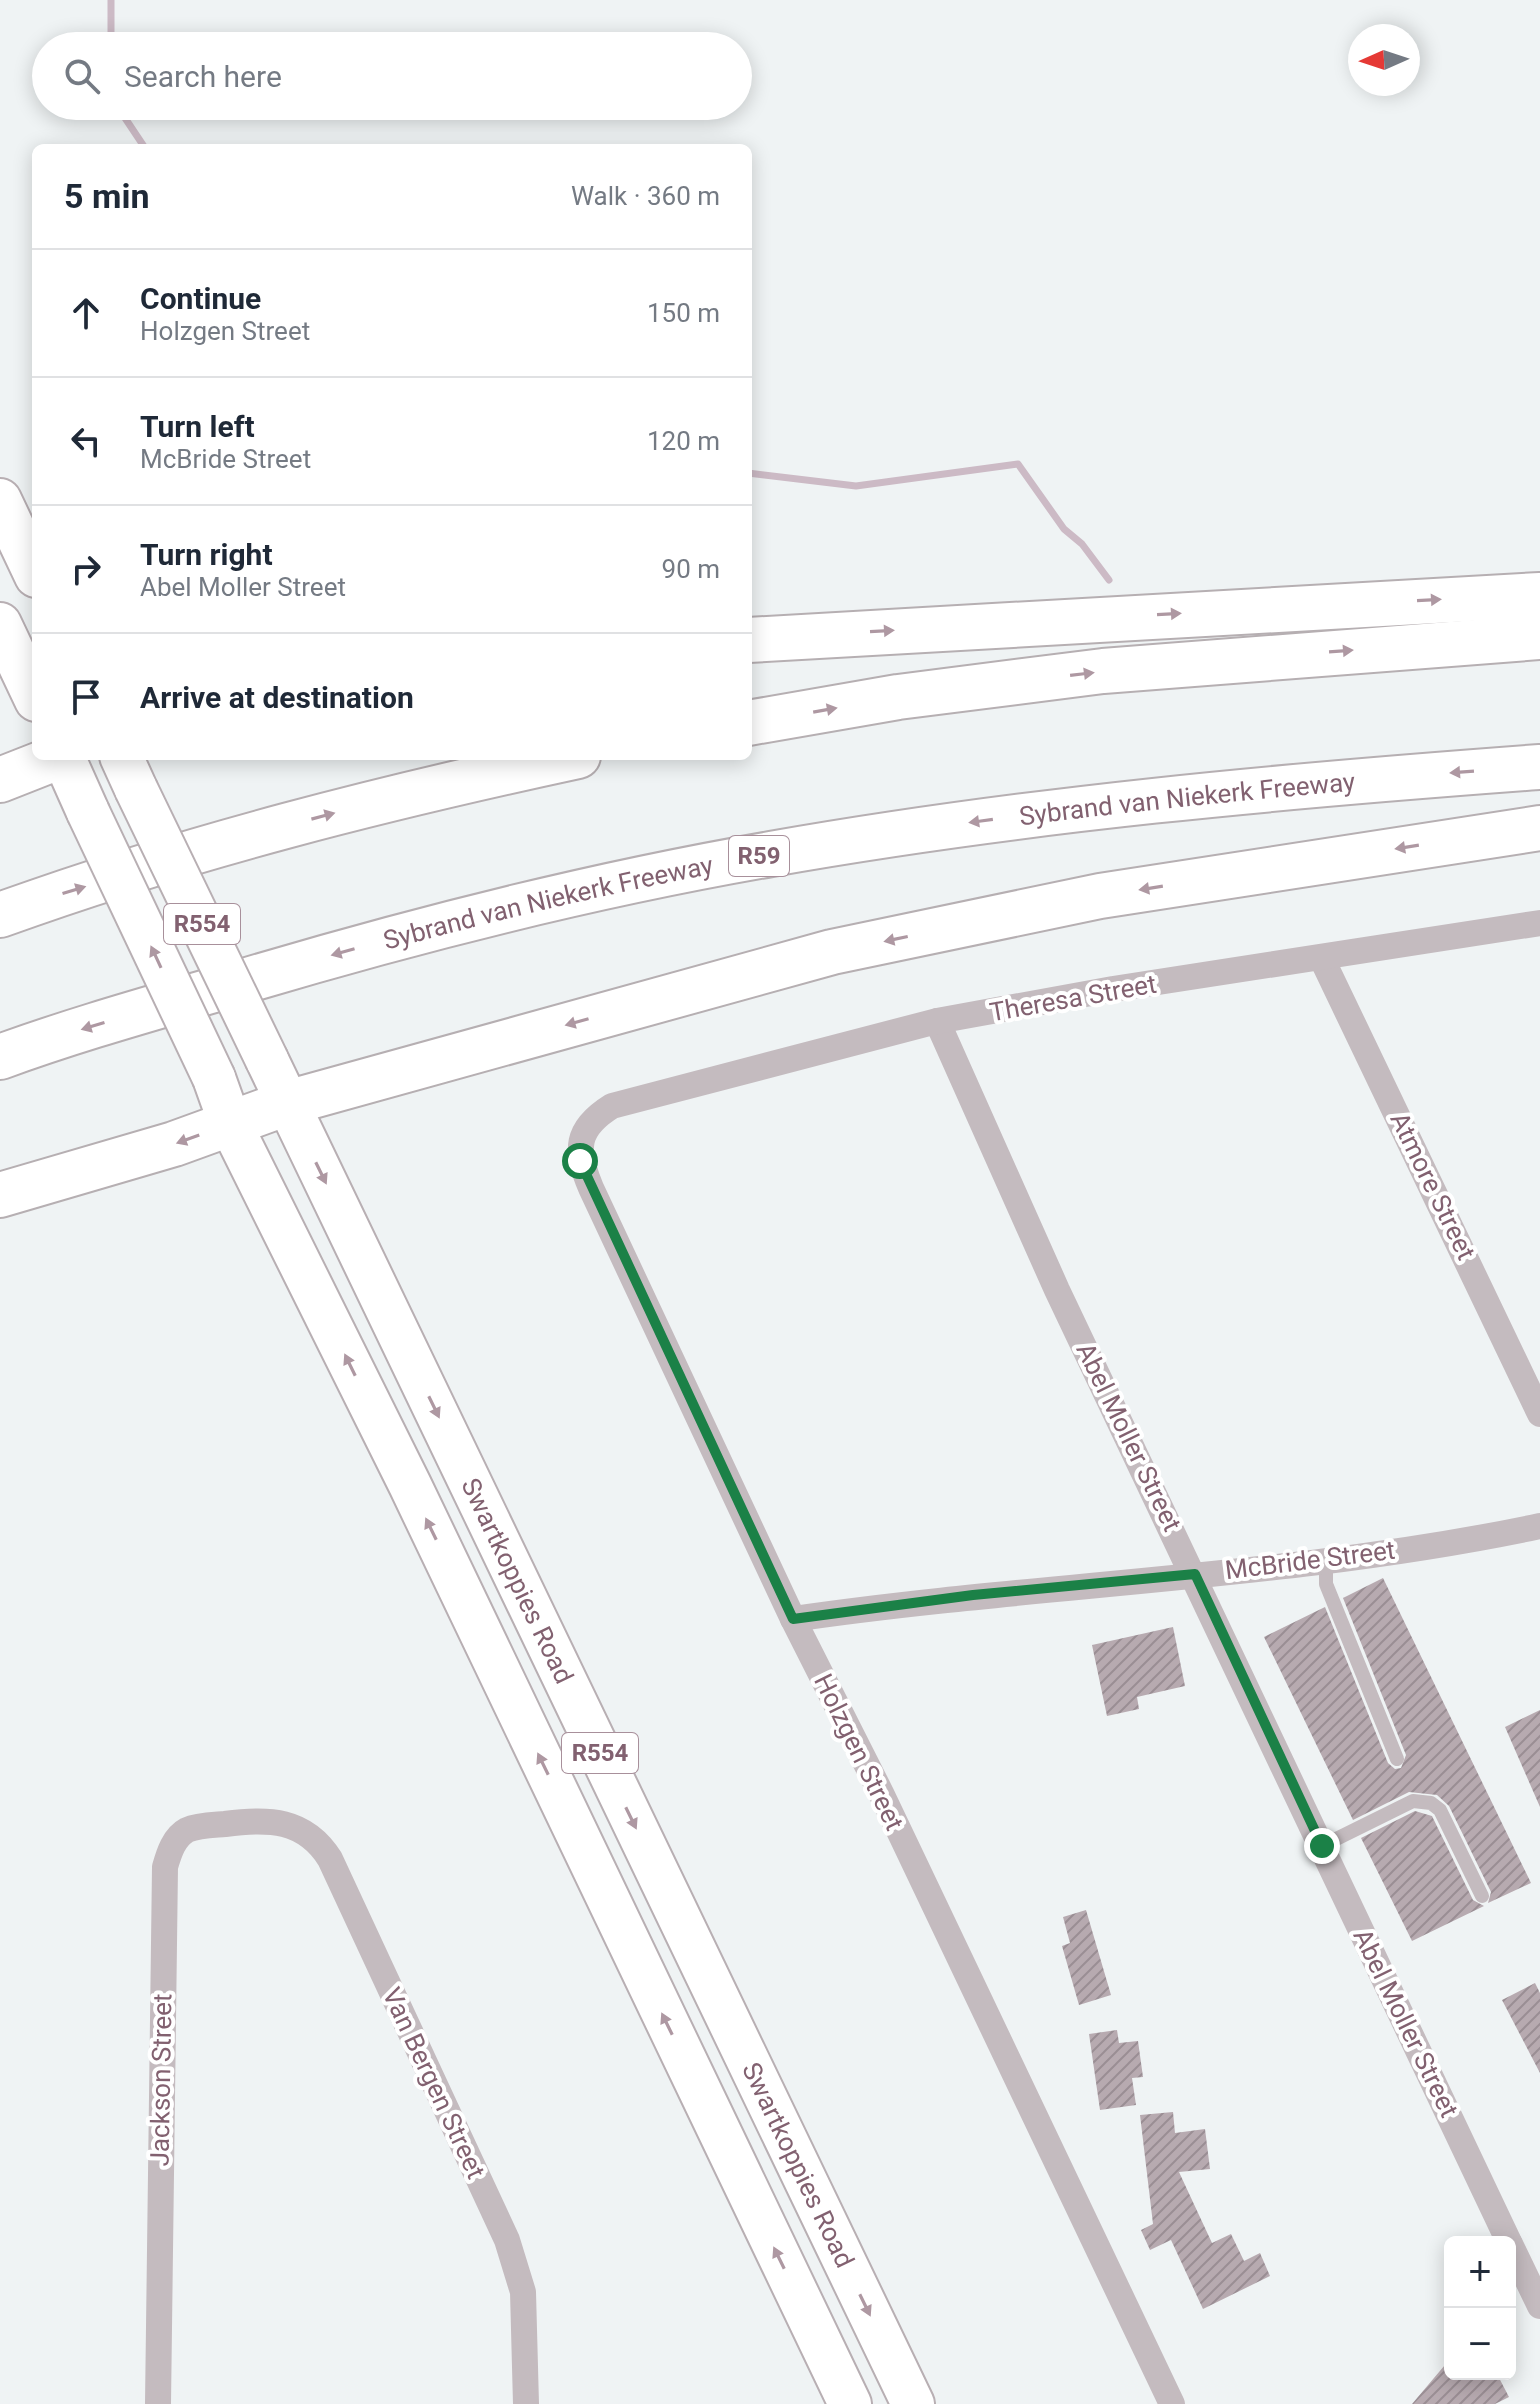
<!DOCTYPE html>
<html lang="en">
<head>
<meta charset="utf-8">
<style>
  :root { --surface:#fff; --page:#f6f6f7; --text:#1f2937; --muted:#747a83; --line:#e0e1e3 }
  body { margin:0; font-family:Roboto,sans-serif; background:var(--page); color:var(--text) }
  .controls { position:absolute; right:24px; bottom:24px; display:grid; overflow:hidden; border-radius:12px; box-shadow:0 4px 20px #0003 }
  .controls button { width:72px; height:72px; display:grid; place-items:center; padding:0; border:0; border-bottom:2px solid var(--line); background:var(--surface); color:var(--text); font:40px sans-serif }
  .compass { position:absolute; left:1348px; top:24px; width:72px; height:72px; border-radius:50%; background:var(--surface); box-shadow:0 4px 20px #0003; rotate:267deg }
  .stop { position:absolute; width:24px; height:24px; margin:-18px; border:6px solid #1b8147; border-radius:50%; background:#fff }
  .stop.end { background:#1b8147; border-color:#fff; box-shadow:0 2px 8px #0008 }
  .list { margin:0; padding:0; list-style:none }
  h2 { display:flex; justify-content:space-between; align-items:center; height:104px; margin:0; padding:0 32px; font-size:34px }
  h2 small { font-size:26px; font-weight:400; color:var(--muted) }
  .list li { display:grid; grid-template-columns:52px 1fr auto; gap:24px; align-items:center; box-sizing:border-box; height:128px; padding:0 32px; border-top:2px solid var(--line) }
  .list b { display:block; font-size:30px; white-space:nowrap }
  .list p { margin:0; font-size:26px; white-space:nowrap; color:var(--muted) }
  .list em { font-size:26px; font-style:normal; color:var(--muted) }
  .icon { flex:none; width:44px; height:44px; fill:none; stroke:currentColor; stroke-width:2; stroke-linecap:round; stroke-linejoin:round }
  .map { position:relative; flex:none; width:1540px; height:2404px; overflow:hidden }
  .search { position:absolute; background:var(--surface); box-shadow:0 4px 20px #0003; left:32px; top:32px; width:720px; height:88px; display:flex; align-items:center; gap:20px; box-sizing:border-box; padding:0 28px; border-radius:44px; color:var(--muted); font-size:30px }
  .panel { position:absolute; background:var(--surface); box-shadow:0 4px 20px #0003; left:32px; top:144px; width:720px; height:616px; border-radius:12px }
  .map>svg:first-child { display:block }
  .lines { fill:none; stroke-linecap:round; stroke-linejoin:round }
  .stream { stroke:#ccbac5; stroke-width:7 }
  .building { fill:url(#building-hatch) }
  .primary-casing { stroke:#b8afb3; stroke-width:46 }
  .highway-casing { stroke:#b6afb2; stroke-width:48 }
  .lane { stroke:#c4bbbf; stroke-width:14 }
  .street { stroke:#c4bbbf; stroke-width:26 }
  .primary { stroke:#fff; stroke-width:42 }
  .highway { stroke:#fff; stroke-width:44 }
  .primary-bridge-casing { stroke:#b8afb3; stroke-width:46; stroke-linecap:butt }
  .primary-bridge { stroke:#fff; stroke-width:42 }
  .oneway { fill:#ae98a2 }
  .route { stroke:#1b8147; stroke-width:10 }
  .labels { text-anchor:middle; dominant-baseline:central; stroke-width:8; stroke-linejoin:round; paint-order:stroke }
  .shield { fill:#fff; stroke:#a8909b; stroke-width:2 }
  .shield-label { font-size:24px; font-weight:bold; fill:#826170 }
  .street-label { font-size:26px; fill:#826170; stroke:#fff }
</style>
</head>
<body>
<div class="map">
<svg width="1540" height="2404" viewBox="0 0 1540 2404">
  <defs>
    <pattern id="building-hatch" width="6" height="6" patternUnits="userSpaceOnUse" patternTransform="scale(2)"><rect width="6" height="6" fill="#b7aab0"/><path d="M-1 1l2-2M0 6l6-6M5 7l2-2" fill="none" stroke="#9a8e94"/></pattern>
  </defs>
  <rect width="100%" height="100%" fill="#eff3f4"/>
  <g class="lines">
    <g class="stream">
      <path d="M111,0V46"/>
      <path d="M117,106L145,148"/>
      <path d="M748,473L856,486L1018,464L1064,529L1082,544L1109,580"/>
    </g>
  </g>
  <g class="building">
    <path d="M1383,1578L1531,1883L1488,1903L1491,1892L1449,1806L1437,1795L1409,1792L1353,1820L1264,1637L1325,1607L1388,1763L1395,1769L1401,1768L1406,1755L1343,1598Z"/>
    <path d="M1173,1627L1185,1686L1137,1697L1139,1709L1107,1716L1092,1645Z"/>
    <path d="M1540,1710V1807L1505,1727Z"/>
    <path d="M1415,1811L1432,1816L1473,1900L1484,1906L1412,1941L1361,1838Z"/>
    <path d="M1086,1910L1111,1995L1079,2005L1062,1946L1070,1943L1063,1917Z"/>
    <path d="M1535,1983L1540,1993V2073L1502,2000Z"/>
    <path d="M1117,2030L1119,2043L1138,2041L1143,2077L1132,2078L1136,2105L1100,2110L1089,2034Z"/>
    <path d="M1173,2112L1175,2133L1205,2129L1210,2169L1179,2172L1212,2243L1231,2234L1244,2261L1260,2253L1270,2276L1203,2309L1171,2240L1150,2250L1141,2230L1153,2224L1140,2115Z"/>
    <path d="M1450,2359V2374H1497L1509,2397L1495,2404H1412Z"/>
  </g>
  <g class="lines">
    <g class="primary-casing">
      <g id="primary">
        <path d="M0,500L36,576"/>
        <path d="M0,624L36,700"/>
        <path d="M63,756L88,812"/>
        <path d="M121,756L136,789"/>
        <path id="s1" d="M267,1060L913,2404"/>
        <path d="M214,1078L230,1123L410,1485L850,2404"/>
      </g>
    </g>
    <g class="highway-casing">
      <g id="highway">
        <path d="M748,640L1540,595"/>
        <path d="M748,723L898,697L1103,671L1540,637"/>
        <path d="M0,780L61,756"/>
        <path d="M0,915C188,847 383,798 578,756"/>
        <path id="s2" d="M0,1057C79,1028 160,1006 241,982C415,930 592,885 771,854C1026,809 1282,786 1540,767"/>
        <path d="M0,1195L174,1144L287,1103L832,952L1100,896L1540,828"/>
      </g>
    </g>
    <g class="lane">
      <path d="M1326,1559V1584L1397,1759"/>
      <path d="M1322,1846L1413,1801L1431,1803L1440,1810L1482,1896"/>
    </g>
    <g class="street">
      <path d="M1322,959L1540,1414"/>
      <path d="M937,1021L1057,1290L1509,2242"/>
      <path d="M793,1619C1041,1583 1294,1578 1540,1526"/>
      <path d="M1510,2244L1540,2306"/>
      <path d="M158,2404L165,1867C169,1853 174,1837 187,1830C198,1825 213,1825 225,1824C268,1818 305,1819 330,1859L507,2240L523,2292L526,2404"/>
      <path d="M1172,2404L881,1793L793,1619L591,1188C575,1150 575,1129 612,1106L937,1021L1113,989L1540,923"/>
    </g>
    <use href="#primary" class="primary"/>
    <use href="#highway" class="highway"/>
    <g class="primary-bridge-casing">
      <g id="primary-bridge">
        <path d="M136,789L267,1060"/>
        <path d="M88,812L214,1078"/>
      </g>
    </g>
    <use href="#primary-bridge" class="primary-bridge"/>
  </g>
  <defs><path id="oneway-solid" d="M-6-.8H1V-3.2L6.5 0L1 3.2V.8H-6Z" transform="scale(2)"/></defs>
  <g class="oneway">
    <use href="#oneway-solid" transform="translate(1429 600) rotate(-3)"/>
    <use href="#oneway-solid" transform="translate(1169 614) rotate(-3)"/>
    <use href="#oneway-solid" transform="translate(882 631) rotate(-3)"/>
    <use href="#oneway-solid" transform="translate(1341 651) rotate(-4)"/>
    <use href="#oneway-solid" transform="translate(1082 674) rotate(-7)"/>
    <use href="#oneway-solid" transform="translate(825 710) rotate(-10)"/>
    <use href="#oneway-solid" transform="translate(1462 772) rotate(176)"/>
    <use href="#oneway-solid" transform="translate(323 816) rotate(-15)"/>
    <use href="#oneway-solid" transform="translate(981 821) rotate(172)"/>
    <use href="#oneway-solid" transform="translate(1407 847) rotate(171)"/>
    <use href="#oneway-solid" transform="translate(1151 888) rotate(171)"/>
    <use href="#oneway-solid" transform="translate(74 890) rotate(-17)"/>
    <use href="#oneway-solid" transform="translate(896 939) rotate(168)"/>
    <use href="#oneway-solid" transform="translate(343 952) rotate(164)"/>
    <use href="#oneway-solid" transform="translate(156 957) rotate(-115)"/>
    <use href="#oneway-solid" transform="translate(577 1022) rotate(164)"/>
    <use href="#oneway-solid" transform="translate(93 1026) rotate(163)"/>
    <use href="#oneway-solid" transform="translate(188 1139) rotate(160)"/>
    <use href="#oneway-solid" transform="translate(321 1173) rotate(64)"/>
    <use href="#oneway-solid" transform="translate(350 1365) rotate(-116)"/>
    <use href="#oneway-solid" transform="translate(434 1407) rotate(64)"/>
    <use href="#oneway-solid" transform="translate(431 1529) rotate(-116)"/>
    <use href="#oneway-solid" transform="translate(543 1764) rotate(-116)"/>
    <use href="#oneway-solid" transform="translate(631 1818) rotate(64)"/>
    <use href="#oneway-solid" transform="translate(667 2024) rotate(-116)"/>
    <use href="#oneway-solid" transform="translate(779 2258) rotate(-116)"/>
    <use href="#oneway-solid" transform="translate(865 2305) rotate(64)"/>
  </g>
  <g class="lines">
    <path class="route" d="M580,1161L793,1619L973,1595L1195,1574L1322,1846"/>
  </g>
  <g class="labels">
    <g class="shield">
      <rect x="729" y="836" width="60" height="40" rx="6"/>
      <rect x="164" y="904" width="76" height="40" rx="6"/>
      <rect x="562" y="1733" width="76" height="40" rx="6"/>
    </g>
    <g class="shield-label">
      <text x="759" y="856">R59</text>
      <text x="202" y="924">R554</text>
      <text x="600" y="1753">R554</text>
    </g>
    <g class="street-label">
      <text stroke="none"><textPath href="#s2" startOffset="1218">Sybrand van Niekerk Freeway</textPath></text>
      <text stroke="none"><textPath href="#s2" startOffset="570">Sybrand van Niekerk Freeway</textPath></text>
      <text transform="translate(1073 998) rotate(-10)">Theresa Street</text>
      <text transform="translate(1433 1186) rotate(64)">Atmore Street</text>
      <text transform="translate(1129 1437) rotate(64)">Abel Moller Street</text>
      <text transform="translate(1310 1560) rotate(-7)">McBride Street</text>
      <text stroke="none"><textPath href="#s1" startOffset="578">Swartkoppies Road</textPath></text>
      <text transform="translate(859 1752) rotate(64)">Holzgen Street</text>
      <text transform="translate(1406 2023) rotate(64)">Abel Moller Street</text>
      <text transform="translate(161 2080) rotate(-89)">Jackson Street</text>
      <text transform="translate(434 2083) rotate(65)">Van Bergen Street</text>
      <text stroke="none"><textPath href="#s1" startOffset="1226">Swartkoppies Road</textPath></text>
    </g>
  </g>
</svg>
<div class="controls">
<button>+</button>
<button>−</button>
</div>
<svg class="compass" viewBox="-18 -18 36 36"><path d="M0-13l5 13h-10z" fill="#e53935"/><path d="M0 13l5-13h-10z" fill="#747a83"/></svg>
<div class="stop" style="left:580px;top:1161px"></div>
<div class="stop end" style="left:1322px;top:1846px"></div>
<div class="search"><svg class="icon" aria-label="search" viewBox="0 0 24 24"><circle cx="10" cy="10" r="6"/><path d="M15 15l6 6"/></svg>Search here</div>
<section class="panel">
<h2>5 min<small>Walk · 360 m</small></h2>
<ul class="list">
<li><svg class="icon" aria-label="ahead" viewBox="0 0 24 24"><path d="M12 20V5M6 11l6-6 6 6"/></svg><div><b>Continue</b><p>Holzgen Street</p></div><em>150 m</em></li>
<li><svg class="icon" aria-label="left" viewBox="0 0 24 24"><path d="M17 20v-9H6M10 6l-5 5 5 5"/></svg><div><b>Turn left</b><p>McBride Street</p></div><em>120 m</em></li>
<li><svg class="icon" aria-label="right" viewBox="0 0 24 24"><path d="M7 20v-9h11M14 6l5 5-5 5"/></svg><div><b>Turn right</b><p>Abel Moller Street</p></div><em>90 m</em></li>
<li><svg class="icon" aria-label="arrive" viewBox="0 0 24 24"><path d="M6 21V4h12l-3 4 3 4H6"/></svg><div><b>Arrive at destination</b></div></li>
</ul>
</section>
</div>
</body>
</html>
